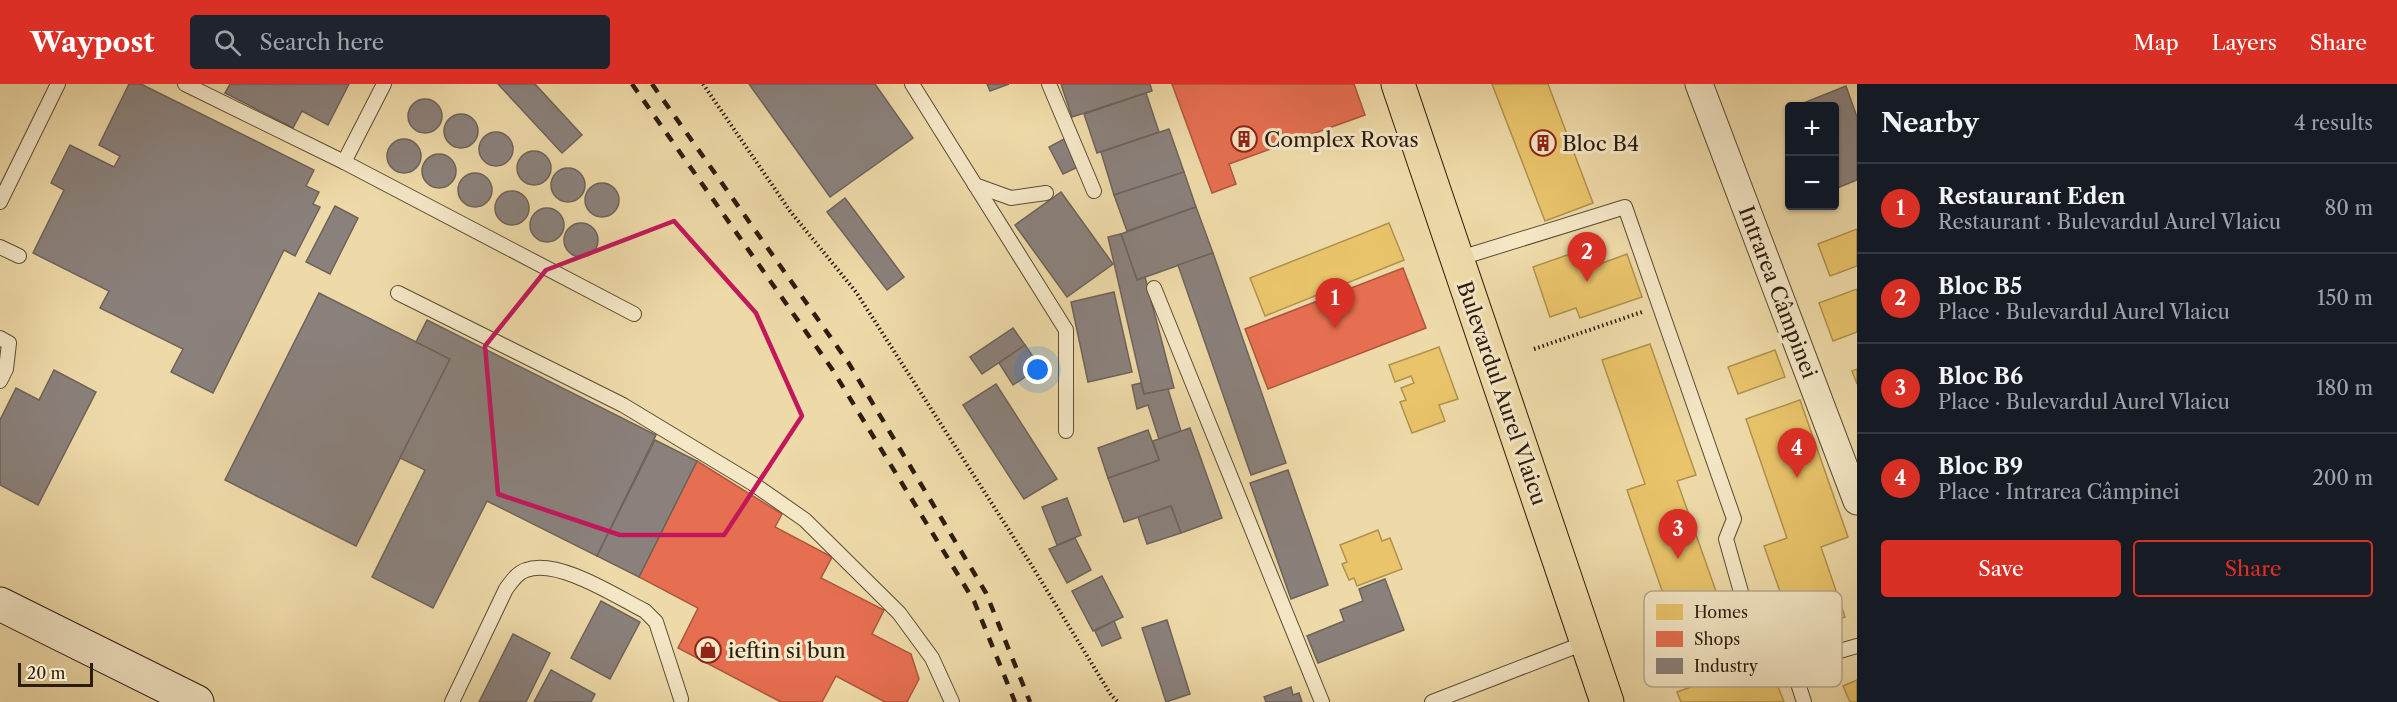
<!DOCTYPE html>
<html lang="en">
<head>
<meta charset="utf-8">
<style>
  :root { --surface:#171b24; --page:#20242c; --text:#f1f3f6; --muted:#9ea1a6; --line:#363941; --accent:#d93025 }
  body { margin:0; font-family:"Libre Caslon Text",serif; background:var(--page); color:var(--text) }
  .controls { position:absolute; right:18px; top:18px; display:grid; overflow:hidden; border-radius:6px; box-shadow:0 2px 4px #0004 }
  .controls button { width:54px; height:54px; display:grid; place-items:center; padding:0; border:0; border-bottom:2px solid var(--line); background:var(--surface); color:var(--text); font:30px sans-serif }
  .scale { position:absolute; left:18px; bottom:15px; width:75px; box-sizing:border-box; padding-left:6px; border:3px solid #2c1c0e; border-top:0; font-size:16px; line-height:21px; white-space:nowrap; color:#2c1c0e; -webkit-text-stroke:4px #f4e7c6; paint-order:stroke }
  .you { position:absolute; left:1038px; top:286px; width:21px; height:21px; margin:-15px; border:4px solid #fff; border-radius:50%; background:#1a73e8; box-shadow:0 0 0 9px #1a73e833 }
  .badge { display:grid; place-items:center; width:39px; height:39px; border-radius:50%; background:var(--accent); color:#fff; font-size:20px; font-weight:700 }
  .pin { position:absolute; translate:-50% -50px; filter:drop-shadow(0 2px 3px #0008) }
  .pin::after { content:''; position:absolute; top:32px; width:21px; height:18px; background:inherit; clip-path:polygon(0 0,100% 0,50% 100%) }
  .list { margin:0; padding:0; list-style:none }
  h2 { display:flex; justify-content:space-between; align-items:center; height:78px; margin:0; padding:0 24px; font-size:26px }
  h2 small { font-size:20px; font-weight:400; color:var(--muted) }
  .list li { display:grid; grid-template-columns:39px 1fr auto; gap:18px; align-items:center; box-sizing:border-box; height:90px; padding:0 24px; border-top:2px solid var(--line) }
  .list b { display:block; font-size:22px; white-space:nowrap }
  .list p { margin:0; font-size:20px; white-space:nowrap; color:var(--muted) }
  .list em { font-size:20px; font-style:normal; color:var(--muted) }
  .actions { display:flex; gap:12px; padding:18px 24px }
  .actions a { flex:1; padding:14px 0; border:2px solid var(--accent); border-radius:6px; text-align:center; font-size:21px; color:var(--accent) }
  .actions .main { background:var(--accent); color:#fff }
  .icon { flex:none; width:33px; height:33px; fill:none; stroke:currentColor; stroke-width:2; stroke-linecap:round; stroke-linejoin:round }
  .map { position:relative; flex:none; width:1857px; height:618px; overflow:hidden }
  header { display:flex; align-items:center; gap:36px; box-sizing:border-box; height:84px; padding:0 30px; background:var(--accent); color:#fff }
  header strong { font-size:28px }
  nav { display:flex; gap:33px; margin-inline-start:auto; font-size:21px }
  .search { width:420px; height:54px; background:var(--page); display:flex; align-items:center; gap:15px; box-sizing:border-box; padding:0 21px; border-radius:6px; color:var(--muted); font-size:22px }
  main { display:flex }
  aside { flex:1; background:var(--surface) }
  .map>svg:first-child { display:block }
  .homes { fill:#e9c46a; stroke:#b0924e; stroke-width:1.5 }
  .shops { fill:#e76f51; stroke:#af563d; stroke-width:1.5 }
  .industry { fill:#8a817c; stroke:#6e635b; stroke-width:1.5 }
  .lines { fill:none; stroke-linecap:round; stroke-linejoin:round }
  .lane-casing { stroke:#5c4c34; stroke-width:16 }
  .street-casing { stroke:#5c4c34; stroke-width:29 }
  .secondary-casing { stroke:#2c1c0e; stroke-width:35 }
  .primary-casing { stroke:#2c1c0e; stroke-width:35 }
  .path { stroke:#2c1c0e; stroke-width:4; stroke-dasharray:1.5 3; stroke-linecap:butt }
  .lane { stroke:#f4e7c6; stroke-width:14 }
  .street { stroke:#f4e7c6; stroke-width:27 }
  .secondary { stroke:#f4e7c6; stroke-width:33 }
  .primary { stroke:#eedaa8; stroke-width:33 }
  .rail { stroke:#2c1c0e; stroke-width:4.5; stroke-dasharray:10 10; stroke-linecap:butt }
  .marked { fill:none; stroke:#c2185b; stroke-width:4.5; stroke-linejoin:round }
  .labels { text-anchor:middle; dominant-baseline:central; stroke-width:6; stroke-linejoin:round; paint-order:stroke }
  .poi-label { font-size:21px; fill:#2c1c0e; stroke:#f4e7c6; text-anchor:start }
  .street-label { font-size:21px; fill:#2c1c0e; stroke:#f4e7c6 }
  .key { fill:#f4e7c6; stroke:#b8aa8f; stroke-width:1.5 }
  .key-label { font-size:16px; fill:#2c1c0e }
</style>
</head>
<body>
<header>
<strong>Waypost</strong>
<div class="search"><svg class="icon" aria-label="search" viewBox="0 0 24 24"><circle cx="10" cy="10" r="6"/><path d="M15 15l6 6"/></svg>Search here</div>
<nav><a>Map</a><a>Layers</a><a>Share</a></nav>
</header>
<main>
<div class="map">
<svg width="1857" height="618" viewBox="0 0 1857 618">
  <rect width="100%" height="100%" fill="#eedaa8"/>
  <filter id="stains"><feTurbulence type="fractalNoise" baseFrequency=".00333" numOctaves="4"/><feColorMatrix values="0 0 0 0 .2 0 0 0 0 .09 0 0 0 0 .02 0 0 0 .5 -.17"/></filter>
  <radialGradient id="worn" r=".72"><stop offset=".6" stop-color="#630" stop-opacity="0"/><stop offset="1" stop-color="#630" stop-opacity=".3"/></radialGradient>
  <g class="homes">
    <path d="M1492,0H1548L1593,119L1545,137Z"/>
    <path d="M1389,139L1404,176L1265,232L1250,194Z"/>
    <path d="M1857,145V182L1830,192L1818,160Z"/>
    <path d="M1590,163L1597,181L1627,170L1642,213L1580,234L1576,224L1550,233L1533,183Z"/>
    <path d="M1857,205V248L1833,257L1819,219Z"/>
    <path d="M1650,260L1696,391L1677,397L1729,544L1681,561L1627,406L1645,400L1602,276Z"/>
    <path d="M1439,263L1458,315L1439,321L1445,337L1412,349L1400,318L1406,316L1401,304L1414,299L1411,292L1395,298L1389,281Z"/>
    <path d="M1775,266L1785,293L1738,310L1728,283Z"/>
    <path d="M1857,285V300L1852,287Z"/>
    <path d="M1800,316L1848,453L1821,463L1845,533L1795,550L1764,462L1787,454L1746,335Z"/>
    <path d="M1378,446L1382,457L1390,454L1402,485L1357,502L1354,494L1349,496L1342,480L1347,478L1340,461Z"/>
    <path d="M1736,587L1741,601L1773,590L1784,618H1681L1677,608Z"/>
    <path d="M1857,596V618H1850L1843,602Z"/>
  </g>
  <g class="shops">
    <path d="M1172,0H1354L1365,31L1229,80L1236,100L1212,109Z"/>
    <path d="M1403,184L1426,244L1268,305L1245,245Z"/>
    <path d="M697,377L782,430L775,443L832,473L821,494L884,526L872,550L911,570L919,595L907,618H885L836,592L822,618H781L678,564L698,524L639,493Z"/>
  </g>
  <g class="industry">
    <path d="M129,0H141L314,86L306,102L319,108L313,120L320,123L295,172L284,166L213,309L171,288L183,265L100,224L109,207L33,169L64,106L51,99L70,61L114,83L120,72L99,61Z"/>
    <path d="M230,0H349L328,41L302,27L293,44L225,9Z"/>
    <path d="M498,0H535L582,51L562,69Z"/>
    <path d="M749,0H875L913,54L830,113Z"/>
    <path d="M987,0H1009L990,7Z"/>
    <path d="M1061,0H1150L1152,7L1072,33Z"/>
    <path d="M1846,2L1857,33V96L1835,105L1834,22H1803L1801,20Z"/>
    <path d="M1146,9L1159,48L1097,69L1084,30Z"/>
    <circle cx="425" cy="32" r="17"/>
    <circle cx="461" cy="47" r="17"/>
    <path d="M1169,45L1184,88L1114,111L1101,68Z"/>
    <circle cx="496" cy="65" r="17"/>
    <path d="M1064,55L1078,83L1063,90L1049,63Z"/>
    <circle cx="404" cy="72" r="17"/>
    <circle cx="534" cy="84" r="17"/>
    <circle cx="439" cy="87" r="17"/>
    <circle cx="568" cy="101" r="17"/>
    <path d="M1184,88L1196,123L1127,147L1114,111Z"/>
    <circle cx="475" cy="106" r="17"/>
    <circle cx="602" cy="116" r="17"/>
    <circle cx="512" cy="124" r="17"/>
    <path d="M1061,108L1113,180L1067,213L1015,141Z"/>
    <path d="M845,114L904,193L887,206L827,128Z"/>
    <path d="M335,122L358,134L330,190L306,178Z"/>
    <path d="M1196,123L1213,169L1137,196L1121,150Z"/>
    <circle cx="547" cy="141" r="17"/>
    <circle cx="581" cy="156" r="17"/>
    <path d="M1121,150L1137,196L1145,193L1174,304L1144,310L1108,153Z"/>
    <path d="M1213,169L1286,379L1251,391L1178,181Z"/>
    <path d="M1114,208L1132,288L1088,298L1071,218Z"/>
    <path d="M319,209L450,275L356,462L225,396Z"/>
    <path d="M427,236L656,351L597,472L487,417L433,524L372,493L425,386L400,374L450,275L416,258Z"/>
    <path d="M1013,244L1025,261L982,290L970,273Z"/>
    <path d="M1025,261L1040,283L1013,301L999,279Z"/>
    <path d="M54,286L96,308L38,421L0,401V336L16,304L39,316Z"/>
    <path d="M1141,299L1144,310L1168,305L1181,347L1159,355L1148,321L1137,325L1132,301Z"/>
    <path d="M996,300L1057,395L1024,415L963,321Z"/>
    <path d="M1190,344L1222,434L1181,449L1171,422L1124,438L1108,394L1159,376L1153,357Z"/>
    <path d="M1148,346L1159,376L1108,394L1098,364Z"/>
    <path d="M655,356L697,377L639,493L597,472Z"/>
    <path d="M1288,386L1328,501L1291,515L1250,399Z"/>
    <path d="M1067,414L1081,451L1057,461L1042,423Z"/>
    <path d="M1171,422L1181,449L1147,460L1138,433Z"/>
    <path d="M1075,454L1091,486L1067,499L1049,465Z"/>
    <path d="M1102,492L1123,533L1093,547L1072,507Z"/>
    <path d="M1385,495L1404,546L1318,579L1307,552L1344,537L1340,526L1363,517L1359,505Z"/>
    <path d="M601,517L640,538L610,595L571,574Z"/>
    <path d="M1167,536L1190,610L1166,618L1142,544Z"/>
    <path d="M1114,537L1121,554L1102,562L1095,547Z"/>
    <path d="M513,550L550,569L526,618H479Z"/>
    <path d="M551,586L595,610L591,618H534Z"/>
    <path d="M1291,603L1293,611L1299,609L1302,618H1266L1264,613Z"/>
  </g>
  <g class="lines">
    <g class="lane-casing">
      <g id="lane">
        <path d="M185,0L344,78"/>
        <path d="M384,0L344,78L634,230"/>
        <path d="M912,0L1066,246V347"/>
        <path d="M1049,0L1094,107"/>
        <path d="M975,101L1011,114L1046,109"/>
        <path d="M0,118L58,0"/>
        <path d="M0,163L19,172"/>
        <path d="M1457,175L1625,123L1734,435L1726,455L1756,561L1792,581L1857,562"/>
        <path d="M1154,204L1322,618"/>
        <path d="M398,209L623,321L752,399L805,436L899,529L932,574L952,618"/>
        <path d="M0,254L9,259L6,285L0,297"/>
        <path d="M1792,581L1804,618"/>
        <path d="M452,618L506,505C512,497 517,489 526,486C558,474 617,513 645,527L656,538L681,615"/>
        <path d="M1432,618L1587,558"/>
      </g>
    </g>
    <g class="street-casing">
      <path id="street" d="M1699,0L1857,417"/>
    </g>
    <g class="secondary-casing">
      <path id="secondary" d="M0,520L197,618"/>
    </g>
    <g class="primary-casing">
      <path id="primary" d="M1398,0L1607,618"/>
    </g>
    <g class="path">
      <path d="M703,0L790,127L856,208L1032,482L1111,611L1118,618"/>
      <path d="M1534,265L1642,228"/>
      <path d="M1653,598L1740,567"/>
    </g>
    <use href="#lane" class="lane"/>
    <use href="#street" class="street"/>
    <use href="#secondary" class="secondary"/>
    <use href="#primary" class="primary"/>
    <g class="rail">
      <path d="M632,0L832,285L974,517L1015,618"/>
      <path d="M652,0L848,278L986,509L1030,618"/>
    </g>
  </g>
  <path class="marked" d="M674,137L756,229L802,332L724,451H620L498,410L485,262L546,186Z"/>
  <defs>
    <g id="building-ring" transform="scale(1.35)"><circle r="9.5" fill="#f4e7c6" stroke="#8f2418" stroke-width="1.5"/><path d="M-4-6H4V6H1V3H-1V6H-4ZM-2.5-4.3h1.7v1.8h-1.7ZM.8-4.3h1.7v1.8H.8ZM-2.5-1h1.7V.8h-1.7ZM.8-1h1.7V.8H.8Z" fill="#8f2418"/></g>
    <g id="shop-ring" transform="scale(1.35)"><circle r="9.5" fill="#f4e7c6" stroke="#8f2418" stroke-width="1.5"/><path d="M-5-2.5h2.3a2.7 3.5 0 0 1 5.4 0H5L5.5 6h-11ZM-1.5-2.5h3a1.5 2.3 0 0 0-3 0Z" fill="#8f2418"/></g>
  </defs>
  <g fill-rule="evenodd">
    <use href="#building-ring" x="1244" y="55"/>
    <use href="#building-ring" x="1543" y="59"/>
    <use href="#shop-ring" x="708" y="566"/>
  </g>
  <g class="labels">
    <g class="poi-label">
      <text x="1264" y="55">Complex Rovas</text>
      <text x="1562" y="59">Bloc B4</text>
      <text x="728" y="566">ieftin si bun</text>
    </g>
    <g class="street-label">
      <text transform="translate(1778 208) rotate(69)">Intrarea Câmpinei</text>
      <text transform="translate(1502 309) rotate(71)">Bulevardul Aurel Vlaicu</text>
    </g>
  </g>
  <rect x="1644" y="507" width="198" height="96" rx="9" class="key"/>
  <rect x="1656" y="520" width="27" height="16" fill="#e9c46a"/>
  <rect x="1656" y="547" width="27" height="16" fill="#e76f51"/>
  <rect x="1656" y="574" width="27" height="16" fill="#8a817c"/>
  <g class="key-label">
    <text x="1694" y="534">Homes</text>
    <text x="1694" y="561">Shops</text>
    <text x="1694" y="588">Industry</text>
  </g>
  <rect width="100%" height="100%" filter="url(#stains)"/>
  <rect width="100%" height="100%" fill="url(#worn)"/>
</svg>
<div class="controls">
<button>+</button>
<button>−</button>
</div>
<div class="scale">20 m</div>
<div class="you"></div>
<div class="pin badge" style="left:1335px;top:244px">1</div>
<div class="pin badge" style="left:1587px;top:198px">2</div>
<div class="pin badge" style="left:1678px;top:475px">3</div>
<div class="pin badge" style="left:1797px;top:394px">4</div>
</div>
<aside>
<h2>Nearby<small>4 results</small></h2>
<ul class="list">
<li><span class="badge">1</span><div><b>Restaurant Eden</b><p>Restaurant · Bulevardul Aurel Vlaicu</p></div><em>80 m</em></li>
<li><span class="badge">2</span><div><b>Bloc B5</b><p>Place · Bulevardul Aurel Vlaicu</p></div><em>150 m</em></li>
<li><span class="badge">3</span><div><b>Bloc B6</b><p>Place · Bulevardul Aurel Vlaicu</p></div><em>180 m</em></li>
<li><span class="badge">4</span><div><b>Bloc B9</b><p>Place · Intrarea Câmpinei</p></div><em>200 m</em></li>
</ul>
<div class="actions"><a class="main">Save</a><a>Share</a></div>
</aside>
</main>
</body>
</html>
